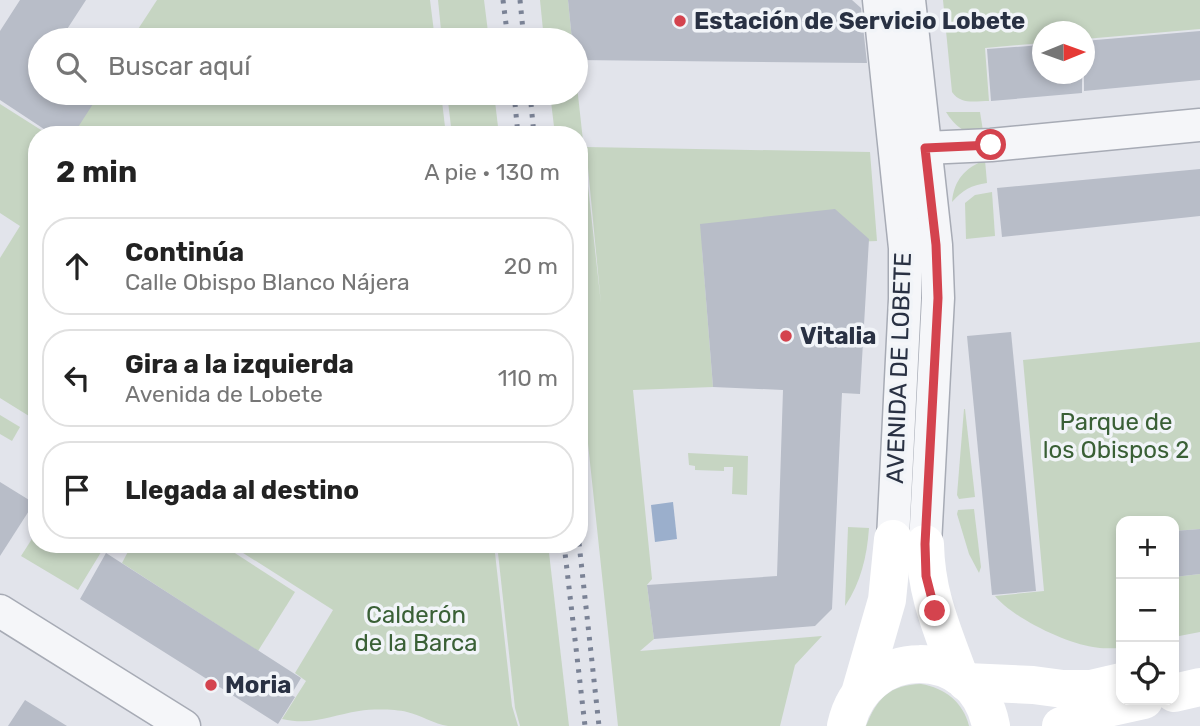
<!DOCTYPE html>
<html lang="es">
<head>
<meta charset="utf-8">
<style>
  :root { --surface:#fff; --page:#f2f2f2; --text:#222; --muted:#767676; --line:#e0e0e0 }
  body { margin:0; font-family:Rubik,sans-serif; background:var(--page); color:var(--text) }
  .controls { position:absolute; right:21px; bottom:21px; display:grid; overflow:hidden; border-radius:14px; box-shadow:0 4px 10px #0003 }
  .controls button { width:63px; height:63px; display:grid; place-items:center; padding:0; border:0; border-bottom:2px solid var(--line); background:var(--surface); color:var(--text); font:35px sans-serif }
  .compass { position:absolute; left:1032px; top:21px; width:63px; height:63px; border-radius:50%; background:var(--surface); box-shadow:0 4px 10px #0003; rotate:89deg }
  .stop { position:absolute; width:21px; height:21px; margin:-16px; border:5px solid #d4434e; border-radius:50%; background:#fff }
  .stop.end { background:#d4434e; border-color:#fff; box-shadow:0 2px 7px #0008 }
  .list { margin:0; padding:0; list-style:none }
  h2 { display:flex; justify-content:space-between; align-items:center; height:91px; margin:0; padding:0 28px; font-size:30px }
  h2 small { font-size:23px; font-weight:400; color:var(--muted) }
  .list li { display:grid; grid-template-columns:46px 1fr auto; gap:21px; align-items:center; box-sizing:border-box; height:98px; margin:0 14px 14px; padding:0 14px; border:2px solid var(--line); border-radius:28px }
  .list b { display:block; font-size:26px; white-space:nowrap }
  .list p { margin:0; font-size:23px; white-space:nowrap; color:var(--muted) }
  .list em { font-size:23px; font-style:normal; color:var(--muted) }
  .icon { flex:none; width:38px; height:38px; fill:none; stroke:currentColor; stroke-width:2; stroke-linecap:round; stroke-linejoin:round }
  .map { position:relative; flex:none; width:1200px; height:726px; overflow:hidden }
  .search { position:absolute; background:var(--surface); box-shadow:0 4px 10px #0003; left:28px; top:28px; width:560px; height:77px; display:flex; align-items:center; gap:18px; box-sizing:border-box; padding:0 24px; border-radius:38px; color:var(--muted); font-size:26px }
  .panel { position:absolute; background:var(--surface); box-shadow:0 4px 10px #0003; left:28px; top:126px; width:560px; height:427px; border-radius:28px }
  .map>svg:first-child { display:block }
  .green { fill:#c6d5c2 }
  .water { fill:#9bafcc }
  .building { fill:#b8bdc8 }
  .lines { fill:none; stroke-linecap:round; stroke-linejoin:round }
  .minor-casing { stroke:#a7abb5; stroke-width:35 }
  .minor { stroke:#f5f6f9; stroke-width:32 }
  .secondary { stroke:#fff; stroke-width:38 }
  .rail { stroke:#7a8295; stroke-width:5; stroke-dasharray:3.5 7; stroke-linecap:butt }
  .route { stroke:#d4434e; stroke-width:9 }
  .poi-dot { fill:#d4434e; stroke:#f1f4f8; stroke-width:2.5 }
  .labels { text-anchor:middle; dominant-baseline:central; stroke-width:7; stroke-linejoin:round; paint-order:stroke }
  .poi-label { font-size:24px; font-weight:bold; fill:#293143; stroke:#f1f4f8; text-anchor:start }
  .street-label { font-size:24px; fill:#293143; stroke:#f1f4f8 }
  .park-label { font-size:24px; fill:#3a6036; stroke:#f1f4f8 }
</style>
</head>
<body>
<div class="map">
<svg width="1200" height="726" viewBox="0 0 1200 726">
  <rect width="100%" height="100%" fill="#e2e4eb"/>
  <g class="green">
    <path d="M157,0H430L435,40H131Z"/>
    <path d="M438,0H484L489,40H442Z"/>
    <path d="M540,0H568L572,40H544Z"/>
    <path d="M943,0H1200V29L1085,39L1084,32H1042V43L985,48L989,101C975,101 961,105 952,92Z"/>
    <path d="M576,77L601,304L586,147L870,152L877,241L702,248L713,387L633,390L652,579L647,585L654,639L640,651L822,636L795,665L780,726H618L579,359V135H555L550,93H576Z"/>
    <path d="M98,93H441L446,135H71Z"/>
    <path d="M447,93H494L499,135H452Z"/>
    <path d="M0,104L49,135H37V421L0,398V258L20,226L0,213Z"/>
    <path d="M946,112H980L984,137C966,134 955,127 946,112Z"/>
    <path d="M985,160L987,183C971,185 963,190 952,202C954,180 965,168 985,160Z"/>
    <path d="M992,192L995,236L966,239L965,203L975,195Z"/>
    <path d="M1200,342V529L1174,531V521H1121V648C1112,648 1102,649 1093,647C1065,643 1013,618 995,596L1044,591L1023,360Z"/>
    <path d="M964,409H965L975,497L959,499L957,495Z"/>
    <path d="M0,415L20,427L12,441L0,434Z"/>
    <path d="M688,453L748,456L747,495L732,494L733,467H724V471L695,470V466L689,465Z"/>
    <path d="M974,509L981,567L979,573L969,554L957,514L958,510Z"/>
    <path d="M848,527L869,528C867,556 861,582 845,606Z"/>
    <path d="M37,531V544H106L78,590L21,556Z"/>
    <path d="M132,544H221L295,592L258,651L122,563Z"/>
    <path d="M229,544H494L512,706L518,726C495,726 470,726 448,726C434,724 421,715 407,712C394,709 372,709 359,711C332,715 313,726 282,719L306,681L295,673L333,610Z"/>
    <path d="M497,544H548L569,726H520L515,708Z"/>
    <path d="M1200,574V632L1174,637V577Z"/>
    <path d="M921,684C945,688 963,702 969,726H866C877,698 890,685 921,684Z"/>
  </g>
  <path class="water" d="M673,502L677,539L655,542L651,505Z"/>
  <g class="building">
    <path d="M20,0H86L60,40H40V93H100L73,135H53L0,100V31Z"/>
    <path d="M568,0H852L861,8L867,63L576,60V40H572Z"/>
    <path d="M1200,31V80L1084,91V41Z"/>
    <path d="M1042,45V74H1082V93L991,101L987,49Z"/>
    <path d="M1200,169V216L1002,237L997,188Z"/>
    <path d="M835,209L869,239L860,394L842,393L832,609L815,626L654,639L647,585L777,576L783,390L713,387L700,224Z"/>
    <path d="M1011,332L1036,591L992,595L967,336Z"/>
    <path d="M0,482L34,503L0,556Z"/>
    <path d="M1200,529V574L1174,577V531Z"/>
    <path d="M106,553L301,678L291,695L295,697L278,724L80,599Z"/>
    <path d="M25,700L67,726H8Z"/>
  </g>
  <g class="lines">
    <g class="minor-casing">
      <g id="minor">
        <path d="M879,0L905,248V299L893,539"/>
        <path d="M909,0L936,245L938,298L925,544"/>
        <path d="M925,148L991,145L1200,125"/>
        <path d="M0,611L184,726"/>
      </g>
    </g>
    <use href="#minor" class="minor"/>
    <g class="secondary">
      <path d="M925,544C926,595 942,629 959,676"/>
      <path d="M966,682L1033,685L1063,689H1091L1121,682"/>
      <path d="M861,690L887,600L893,539"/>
      <path d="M1174,693L1200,687"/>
      <path d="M846,726C864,644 975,643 991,726"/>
      <path d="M1061,726L1103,709L1144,700"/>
    </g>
    <g class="rail">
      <path d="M503,0L508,40"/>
      <path d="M520,0L524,40"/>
      <path d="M514,93L518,135"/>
      <path d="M530,93L534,135"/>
      <path d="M579,543L599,726"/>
      <path d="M564,544L585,726"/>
    </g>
  </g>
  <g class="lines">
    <path class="route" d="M935,611L926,576L925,544L938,298L936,245L925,148L991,145"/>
  </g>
  <g class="poi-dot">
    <circle cx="680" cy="21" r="7"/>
    <circle cx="786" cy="336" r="7"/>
    <circle cx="211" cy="685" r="7"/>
  </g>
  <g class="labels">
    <g class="poi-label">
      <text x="694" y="21">Estación de Servicio Lobete</text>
      <text x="800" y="336">Vitalia</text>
      <text x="225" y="685">Moria</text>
    </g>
    <g class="street-label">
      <text transform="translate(899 368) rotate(-88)">AVENIDA DE LOBETE</text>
    </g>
    <g class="park-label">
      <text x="1116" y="422">Parque de<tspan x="1116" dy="28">los Obispos 2</tspan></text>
      <text x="416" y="615">Calderón<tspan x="416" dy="28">de la Barca</tspan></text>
    </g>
  </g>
</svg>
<div class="controls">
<button>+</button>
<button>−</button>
<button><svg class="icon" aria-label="locate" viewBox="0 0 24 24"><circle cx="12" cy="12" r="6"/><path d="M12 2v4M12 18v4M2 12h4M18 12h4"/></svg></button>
</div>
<svg class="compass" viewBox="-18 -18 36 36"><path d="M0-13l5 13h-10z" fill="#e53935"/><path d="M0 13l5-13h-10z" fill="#767676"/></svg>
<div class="stop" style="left:991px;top:145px"></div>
<div class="stop end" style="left:935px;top:611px"></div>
<div class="search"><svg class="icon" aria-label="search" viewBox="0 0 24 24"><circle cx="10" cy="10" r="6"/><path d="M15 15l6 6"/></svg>Buscar aquí</div>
<section class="panel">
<h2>2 min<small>A pie · 130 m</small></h2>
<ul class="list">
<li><svg class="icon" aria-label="ahead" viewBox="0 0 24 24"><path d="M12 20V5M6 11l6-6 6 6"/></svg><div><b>Continúa</b><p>Calle Obispo Blanco Nájera</p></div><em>20 m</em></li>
<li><svg class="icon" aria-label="left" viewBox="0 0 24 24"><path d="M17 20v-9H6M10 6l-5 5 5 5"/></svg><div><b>Gira a la izquierda</b><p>Avenida de Lobete</p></div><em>110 m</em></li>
<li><svg class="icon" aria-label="arrive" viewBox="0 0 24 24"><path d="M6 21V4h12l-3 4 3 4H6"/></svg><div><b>Llegada al destino</b></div></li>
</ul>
</section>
</div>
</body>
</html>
